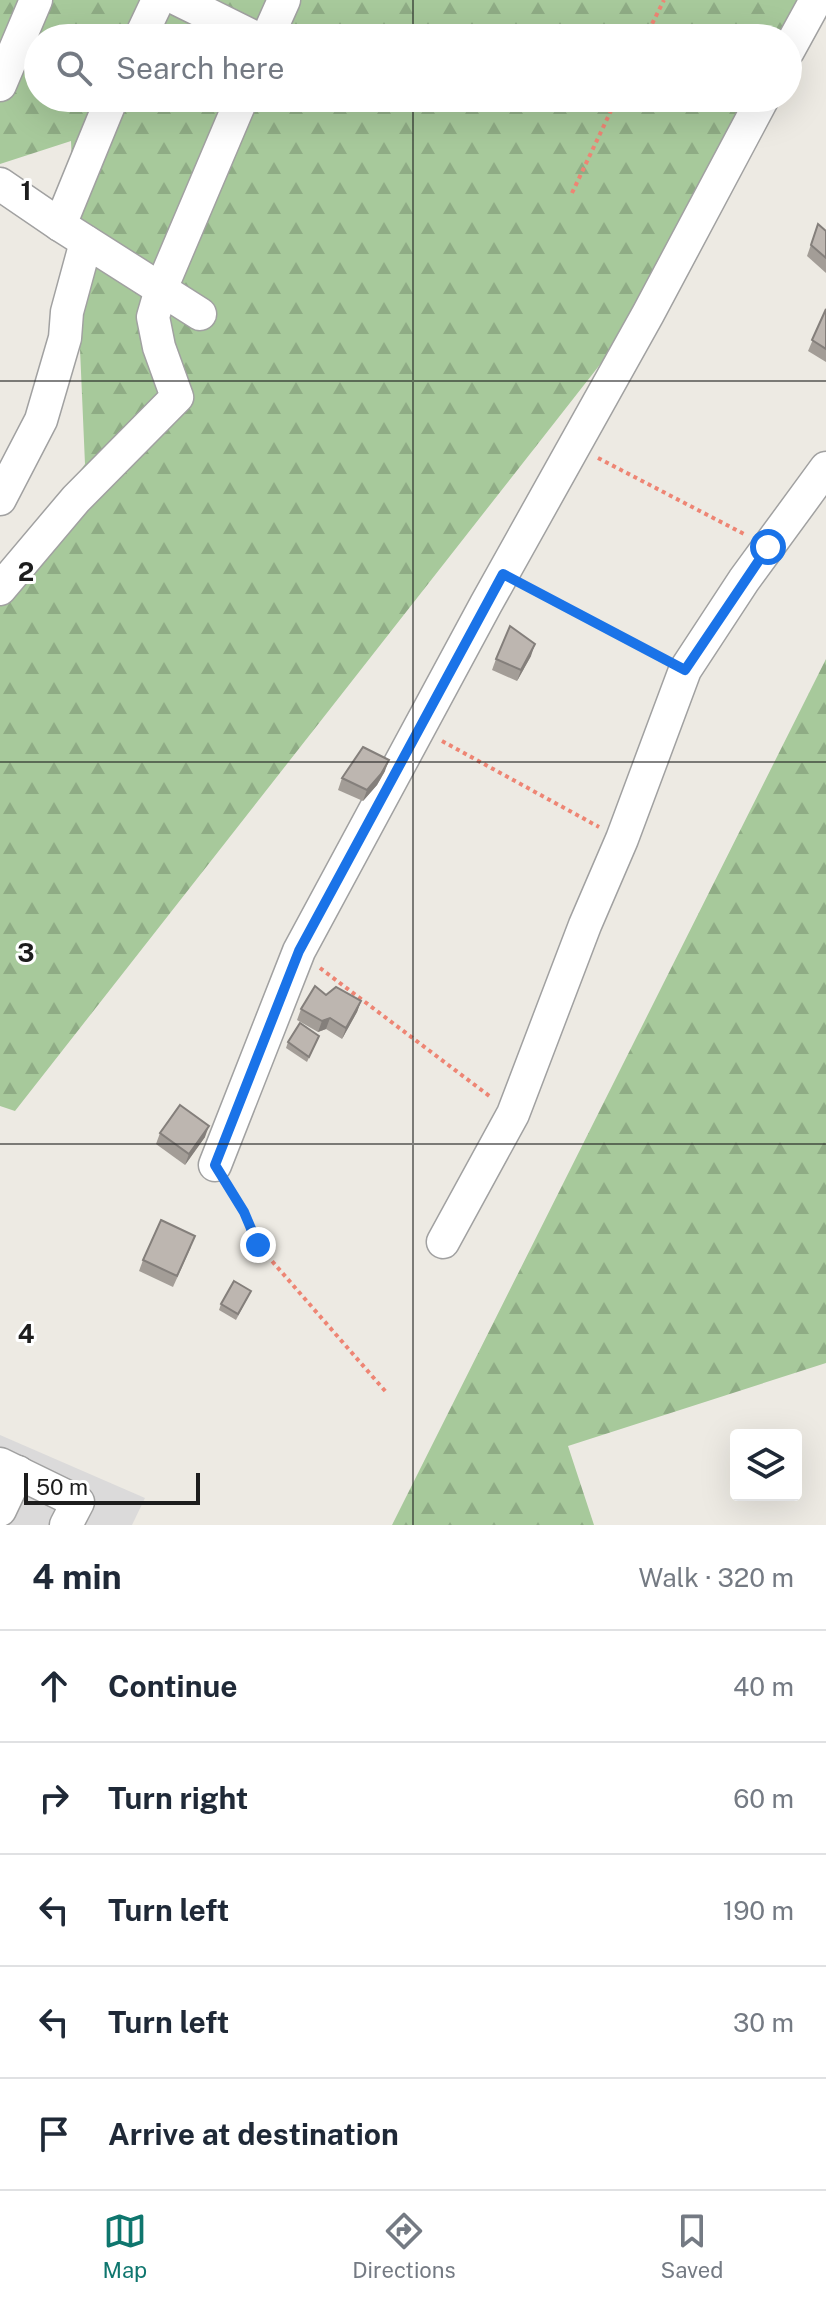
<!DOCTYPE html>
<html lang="en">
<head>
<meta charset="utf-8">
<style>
  :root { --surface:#fff; --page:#f2f2f3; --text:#1f2937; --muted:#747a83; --line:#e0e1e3; --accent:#0f766e }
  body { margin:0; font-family:"Public Sans",sans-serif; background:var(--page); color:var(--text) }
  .controls { position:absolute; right:24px; bottom:24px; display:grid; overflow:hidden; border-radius:8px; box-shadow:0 8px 32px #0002 }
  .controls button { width:72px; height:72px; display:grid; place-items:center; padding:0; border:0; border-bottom:2px solid var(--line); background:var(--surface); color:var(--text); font:40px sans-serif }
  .scale { position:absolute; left:24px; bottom:20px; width:176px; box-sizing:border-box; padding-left:8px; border:4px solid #1d1d1d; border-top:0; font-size:22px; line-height:28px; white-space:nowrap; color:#1d1d1d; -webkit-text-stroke:6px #fff; paint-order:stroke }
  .stop { position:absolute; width:24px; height:24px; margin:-18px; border:6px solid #1a73e8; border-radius:50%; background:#fff }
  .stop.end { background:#1a73e8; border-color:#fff; box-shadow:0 2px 8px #0008 }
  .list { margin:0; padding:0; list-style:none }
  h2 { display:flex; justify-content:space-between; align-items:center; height:104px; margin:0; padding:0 32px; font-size:34px }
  h2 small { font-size:26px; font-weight:400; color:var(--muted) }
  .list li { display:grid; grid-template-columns:52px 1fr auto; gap:24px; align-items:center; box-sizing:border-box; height:112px; padding:0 32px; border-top:2px solid var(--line) }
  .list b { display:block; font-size:30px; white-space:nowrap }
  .list em { font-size:26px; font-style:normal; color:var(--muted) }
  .icon { flex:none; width:44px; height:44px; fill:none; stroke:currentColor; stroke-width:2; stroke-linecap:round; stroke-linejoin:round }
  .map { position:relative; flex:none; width:826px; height:1525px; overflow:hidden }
  .search { position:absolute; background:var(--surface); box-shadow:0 8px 32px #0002; left:24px; right:24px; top:24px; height:88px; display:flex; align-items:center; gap:20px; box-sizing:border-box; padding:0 28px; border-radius:44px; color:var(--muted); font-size:30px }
  .sheet { height:664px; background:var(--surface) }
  nav { display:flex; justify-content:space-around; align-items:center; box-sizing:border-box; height:112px; border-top:2px solid var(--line); background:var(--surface); font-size:22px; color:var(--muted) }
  nav a { display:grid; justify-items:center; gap:4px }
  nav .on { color:var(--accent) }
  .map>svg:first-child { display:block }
  .residential { fill:#dbdada }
  .forest { fill:url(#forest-firs) }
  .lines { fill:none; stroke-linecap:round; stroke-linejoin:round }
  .minor-casing { stroke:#a1a1a1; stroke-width:35 }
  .path { stroke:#ee8574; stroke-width:4; stroke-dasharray:4 4; stroke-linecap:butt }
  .minor { stroke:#fff; stroke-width:32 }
  .wall { fill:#a39d97 }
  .shaded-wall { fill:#847f7b }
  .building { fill:#bdb6b0; stroke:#847f7b; stroke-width:2 }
  .route { stroke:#1a73e8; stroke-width:10 }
  .grid { fill:none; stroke:#1d1d1d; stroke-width:2; stroke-opacity:0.55 }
  .grid-label { font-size:26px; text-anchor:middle; font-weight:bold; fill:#1d1d1d; stroke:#fff; stroke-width:6; stroke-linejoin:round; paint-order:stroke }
</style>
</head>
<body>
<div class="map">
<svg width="826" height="1525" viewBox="0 0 826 1525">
  <defs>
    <pattern id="forest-firs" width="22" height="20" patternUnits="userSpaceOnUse" patternTransform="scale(2)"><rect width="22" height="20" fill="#a7c99b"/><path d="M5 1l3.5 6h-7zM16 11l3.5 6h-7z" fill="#8fac85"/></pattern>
  </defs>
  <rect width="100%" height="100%" fill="#edeae3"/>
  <path class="residential" d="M0,1435L145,1498L132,1525H0Z"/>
  <g class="forest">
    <path d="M0,0H804L784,38H38V98H752L631,325L15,1111L0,1106V584L85,464L71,141L0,164Z"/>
    <path d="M826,659V1363L568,1446L594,1525H392Z"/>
  </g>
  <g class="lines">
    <g class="minor-casing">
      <g id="minor">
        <path d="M179,0L256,38"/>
        <path d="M140,38L158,0"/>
        <path d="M267,38L284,0"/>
        <path d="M788,51L816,0"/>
        <path d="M0,85L36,0"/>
        <path d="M0,184L60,225L200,314"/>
        <path d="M60,225L112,98"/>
        <path d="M0,499L41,420L65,338L67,312L86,242"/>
        <path d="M0,589L76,499L177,397L159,347L153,317L161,289L242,98"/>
        <path d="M215,1165L299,951L486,604L648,314L763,98"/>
        <path d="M443,1242L513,1114L585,925L622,839L685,670L744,580L826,468"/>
        <path d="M0,1464L78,1502L66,1525"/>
        <path d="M0,1510L18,1472"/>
      </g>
    </g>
    <g class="path">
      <path d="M645,38L664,0"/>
      <path d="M572,193L617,98"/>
      <path d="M598,458L746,535"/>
      <path d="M526,587L660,657"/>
      <path d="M442,741L599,827"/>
      <path d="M320,968L492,1098"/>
      <path d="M228,1186L244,1212L258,1245L386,1392"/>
    </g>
    <use href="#minor" class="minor"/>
  </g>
  <g class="wall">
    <path d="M818,224L826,231V273L807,256Z"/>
    <path d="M826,309V362L808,351Z"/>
    <path d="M531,656L517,681L492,670L496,659Z"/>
    <path d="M385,771L377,785L363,801L338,790L342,778Z"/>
    <path d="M326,995L361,1001L357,1012L342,1039L326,1029L318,1032L297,1020L301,1009Z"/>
    <path d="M319,1036L307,1062L286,1048L288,1042Z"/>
    <path d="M160,1133L205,1137L185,1165L156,1144Z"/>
    <path d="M191,1247L173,1287L139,1271L143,1260Z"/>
    <path d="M251,1291L236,1320L219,1310L221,1304Z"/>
  </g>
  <g class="shaded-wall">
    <path d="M535,644L531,656L517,681L521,670Z"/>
    <path d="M389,760L385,771L377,785L363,801L367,790Z"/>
    <path d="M361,1001L357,1012L342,1039L346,1028Z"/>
    <path d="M330,1018L326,1029L318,1032L322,1021Z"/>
    <path d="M209,1126L205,1137L185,1165L189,1154Z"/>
  </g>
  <g class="building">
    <path d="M818,224L826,231V258L811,245Z"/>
    <path d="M826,309V349L812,340Z"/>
    <path d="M510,626L535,644L521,670L496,659Z"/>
    <path d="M363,747L389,760L381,774L367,790L342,778Z"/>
    <path d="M315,986L326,995L336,987L361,1001L346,1028L330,1018L322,1021L301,1009Z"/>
    <path d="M300,1023L319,1036L309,1057L288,1042Z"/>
    <path d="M180,1105L209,1126L189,1154L160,1133Z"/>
    <path d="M161,1220L195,1236L177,1276L143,1260Z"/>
    <path d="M234,1281L251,1291L238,1314L221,1304Z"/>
  </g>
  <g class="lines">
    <path class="route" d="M258,1245L244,1212L215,1165L299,951L503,574L685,670L768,547"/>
  </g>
  <path class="grid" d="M413,0V38M413,98V1525M0,381H826M0,762H826M0,1144H826"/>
  <g class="grid-label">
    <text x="26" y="200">1</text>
    <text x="26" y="581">2</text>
    <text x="26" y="962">3</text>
    <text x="26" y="1343">4</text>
  </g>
</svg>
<div class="controls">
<button><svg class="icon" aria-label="layers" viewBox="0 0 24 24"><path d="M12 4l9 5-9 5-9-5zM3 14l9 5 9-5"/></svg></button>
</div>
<div class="scale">50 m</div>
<div class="stop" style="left:768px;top:547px"></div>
<div class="stop end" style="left:258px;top:1245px"></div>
<div class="search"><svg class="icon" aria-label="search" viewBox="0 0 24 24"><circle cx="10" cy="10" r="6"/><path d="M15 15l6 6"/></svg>Search here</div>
</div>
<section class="sheet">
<h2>4 min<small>Walk · 320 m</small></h2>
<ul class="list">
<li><svg class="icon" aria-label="ahead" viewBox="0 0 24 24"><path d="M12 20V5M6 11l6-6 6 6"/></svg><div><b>Continue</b></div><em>40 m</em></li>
<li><svg class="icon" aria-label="right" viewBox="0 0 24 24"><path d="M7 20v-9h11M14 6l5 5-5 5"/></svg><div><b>Turn right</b></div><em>60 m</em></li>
<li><svg class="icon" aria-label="left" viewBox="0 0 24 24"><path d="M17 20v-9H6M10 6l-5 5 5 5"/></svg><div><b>Turn left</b></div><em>190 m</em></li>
<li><svg class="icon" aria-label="left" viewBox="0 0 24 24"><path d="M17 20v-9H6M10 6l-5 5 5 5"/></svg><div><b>Turn left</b></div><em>30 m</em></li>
<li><svg class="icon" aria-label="arrive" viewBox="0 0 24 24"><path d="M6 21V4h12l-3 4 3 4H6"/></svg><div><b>Arrive at destination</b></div></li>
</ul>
</section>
<nav>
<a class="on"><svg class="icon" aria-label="map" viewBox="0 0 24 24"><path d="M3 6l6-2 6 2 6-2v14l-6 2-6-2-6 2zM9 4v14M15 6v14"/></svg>Map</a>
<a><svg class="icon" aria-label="directions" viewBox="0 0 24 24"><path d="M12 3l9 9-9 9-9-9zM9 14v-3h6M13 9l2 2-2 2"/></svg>Directions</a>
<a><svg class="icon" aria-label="saved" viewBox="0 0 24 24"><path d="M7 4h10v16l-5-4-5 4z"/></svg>Saved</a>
</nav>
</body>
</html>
